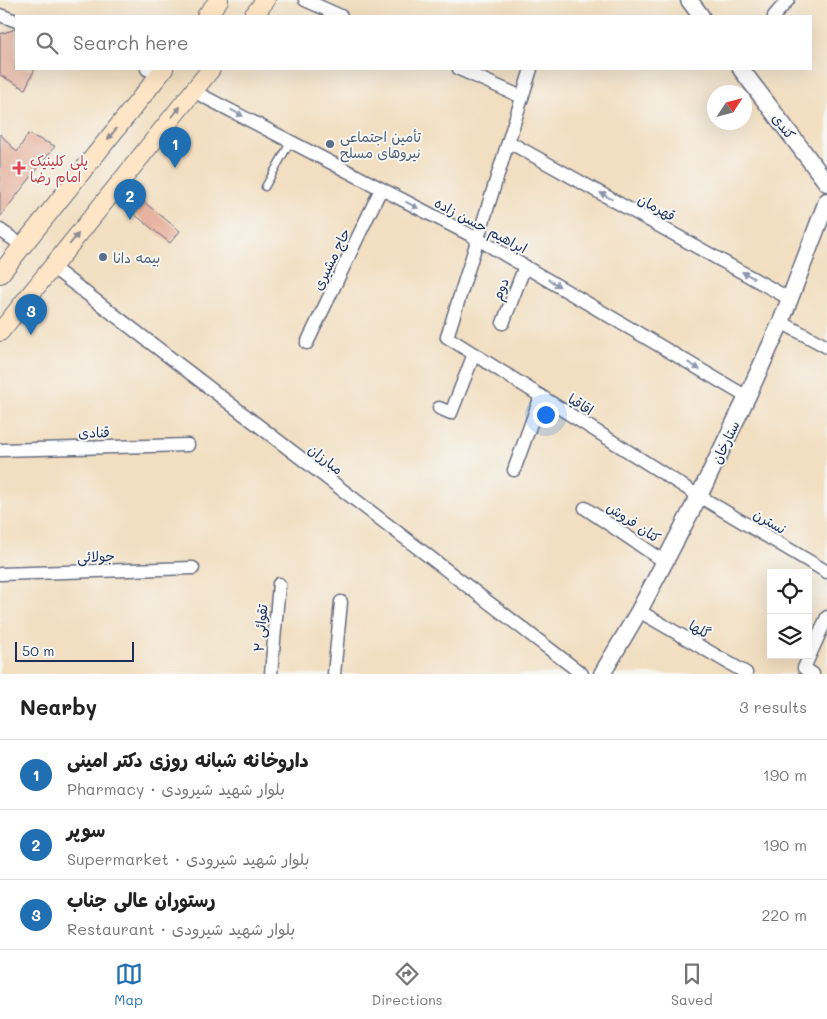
<!DOCTYPE html>
<html lang="en">
<head>
<meta charset="utf-8">
<style>
  :root { --surface:#fff; --page:#f6f6f6; --text:#222; --muted:#767676; --line:#e0e0e0; --accent:#1f6fb2 }
  body { margin:0; font-family:Mali,"Playpen Sans Arabic",sans-serif; background:var(--page); color:var(--text) }
  .controls { position:absolute; right:15px; bottom:15px; display:grid; overflow:hidden; border-radius:0px; box-shadow:0 5px 20px #0002 }
  .controls button { width:45px; height:45px; display:grid; place-items:center; padding:0; border:0; border-bottom:1px solid var(--line); background:var(--surface); color:var(--text); font:25px sans-serif }
  .compass { position:absolute; left:707px; top:85px; width:45px; height:45px; border-radius:50%; background:var(--surface); box-shadow:0 5px 20px #0002; rotate:54deg }
  .scale { position:absolute; left:15px; bottom:12px; width:119px; box-sizing:border-box; padding-left:5px; border:2px solid #1b2f5e; border-top:0; font-size:14px; line-height:18px; white-space:nowrap; color:#1b2f5e; -webkit-text-stroke:4px #f6f6f2; paint-order:stroke }
  .you { position:absolute; left:545px; top:414px; width:18px; height:18px; margin:-12px; border:4px solid #fff; border-radius:50%; background:#1a73e8; box-shadow:0 0 0 8px #1a73e833 }
  .badge { display:grid; place-items:center; width:32px; height:32px; border-radius:50%; background:var(--accent); color:#fff; font-size:16px; font-weight:700 }
  .pin { position:absolute; translate:-50% -41px; filter:drop-shadow(0 1px 2px #0008) }
  .pin::after { content:''; position:absolute; top:26px; width:18px; height:15px; background:inherit; clip-path:polygon(0 0,100% 0,50% 100%) }
  .list { margin:0; padding:0; list-style:none }
  h2 { display:flex; justify-content:space-between; align-items:center; height:65px; margin:0; padding:0 20px; font-size:21px }
  h2 small { font-size:16px; font-weight:400; color:var(--muted) }
  .list li { display:grid; grid-template-columns:32px 1fr auto; gap:15px; align-items:center; box-sizing:border-box; height:70px; padding:0 20px; border-top:1px solid var(--line) }
  .list b { display:block; font-size:19px; white-space:nowrap }
  .list p { margin:0; font-size:16px; white-space:nowrap; color:var(--muted) }
  .list em { font-size:16px; font-style:normal; color:var(--muted) }
  .icon { flex:none; width:28px; height:28px; fill:none; stroke:currentColor; stroke-width:2; stroke-linecap:round; stroke-linejoin:round }
  .map { position:relative; flex:none; width:827px; height:674px; overflow:hidden }
  .search { position:absolute; background:var(--surface); box-shadow:0 5px 20px #0002; left:15px; right:15px; top:15px; height:55px; display:flex; align-items:center; gap:12px; box-sizing:border-box; padding:0 18px; border-radius:0px; color:var(--muted); font-size:19px }
  .sheet { height:275px; background:var(--surface) }
  nav { display:flex; justify-content:space-around; align-items:center; box-sizing:border-box; height:70px; border-top:1px solid var(--line); background:var(--surface); font-size:14px; color:var(--muted) }
  nav a { display:grid; justify-items:center; gap:2px }
  nav .on { color:var(--accent) }
  .map>svg:first-child { display:block }
  .building { fill:#e5ae9a }
  .lines { fill:none; stroke-linecap:round; stroke-linejoin:round }
  .service-casing { stroke:#666c80; stroke-width:9 }
  .minor-casing { stroke:#666c80; stroke-width:15 }
  .tertiary-casing { stroke:#666c80; stroke-width:19 }
  .secondary-casing { stroke:#666c80; stroke-width:20 }
  .service { stroke:#fff; stroke-width:6 }
  .minor { stroke:#fff; stroke-width:12 }
  .tertiary { stroke:#fff; stroke-width:16 }
  .secondary { stroke:#fde5c5; stroke-width:18 }
  .oneway { fill:#8c8a92 }
  .oneway2 { fill:#8d97ae }
  .service-dot { fill:#5c6f8a; stroke:#f6f6f2; stroke-width:2 }
  .health-dot { fill:#e0444e; stroke:#f6f6f2; stroke-width:2 }
  .labels { text-anchor:middle; dominant-baseline:central; stroke-width:4; stroke-linejoin:round; paint-order:stroke }
  .street-label { font-size:14px; fill:#1b2f5e; stroke:#f6f6f2 }
  .service-label { font-size:14px; fill:#4e5e75; stroke:#f6f6f2; text-anchor:start }
  .health-label { font-size:14px; fill:#be3a42; stroke:#f6f6f2; text-anchor:start }
</style>
</head>
<body>
<div class="map">
<svg width="827" height="674" viewBox="0 0 827 674">
  <rect width="100%" height="100%" fill="#f6f6f2"/>
  <filter id="ink" filterUnits="userSpaceOnUse"><feTurbulence type="fractalNoise" baseFrequency=".02" numOctaves="2"/><feDisplacementMap in="SourceGraphic" scale="10" xChannelSelector="R" yChannelSelector="G"/><feConvolveMatrix kernelMatrix="1 2 1 2 8 2 1 2 1" color-interpolation-filters="sRGB"/></filter>
  <filter id="wash" filterUnits="userSpaceOnUse"><feTurbulence type="fractalNoise" baseFrequency=".0096" numOctaves="4" result="noise"/><feDisplacementMap in="SourceGraphic" scale="20" xChannelSelector="R" yChannelSelector="G"/><feGaussianBlur stdDeviation="1.12" result="paint"/><feColorMatrix in="noise" values="0 0 0 0 0 0 0 0 0 0 0 0 0 0 0 0 0 1.4 0 .05"/><feComposite in="paint" operator="in"/></filter>
  <g filter="url(#wash)">
    <rect width="100%" height="100%" fill="#f2dec0"/>
    <g id="blocks">
      <g class="building">
        <path d="M16,29V69H35L25,89L0,75V34Z"/>
        <path d="M0,134L17,152L28,134L55,146L0,217Z"/>
        <path d="M144,202L180,231L170,243L134,214Z"/>
      </g>
    </g>
  </g>
  <g filter="url(#ink)">
    <use href="#blocks" fill-opacity="0" stroke="#666c80" stroke-width="1"/>
    <g class="lines">
      <g class="service-casing">
        <path id="service" d="M265,187L291,141"/>
      </g>
      <g class="minor-casing">
        <g id="minor">
          <path d="M305,0L341,16"/>
          <path d="M0,15L16,21"/>
          <path d="M774,16L788,0"/>
          <path d="M147,69L159,75"/>
          <path d="M459,69L522,97"/>
          <path d="M531,69L447,337L699,496L827,572"/>
          <path d="M193,91L478,239L747,397"/>
          <path d="M509,142L790,299"/>
          <path d="M0,230L23,246"/>
          <path d="M52,267L582,674"/>
          <path d="M781,322L827,347"/>
          <path d="M503,323L525,266"/>
          <path d="M307,343L381,189"/>
          <path d="M439,408L451,413L474,354"/>
          <path d="M0,450L188,445"/>
          <path d="M514,470L541,396"/>
          <path d="M585,508L665,562"/>
          <path d="M0,574L193,568"/>
          <path d="M639,611L746,673"/>
          <path d="M271,674L279,584"/>
          <path d="M334,674L341,602"/>
          <path d="M813,674L804,668L827,617"/>
        </g>
      </g>
      <g class="tertiary-casing">
        <g id="tertiary">
          <path d="M689,0L701,16"/>
          <path d="M741,69L827,183"/>
          <path d="M602,674L639,611L699,496L747,397L781,322L827,201"/>
        </g>
      </g>
      <g class="secondary-casing">
        <g id="secondary">
          <path d="M206,16L219,0"/>
          <path d="M253,16L266,0"/>
          <path d="M0,274L164,69"/>
          <path d="M0,332L211,69"/>
        </g>
      </g>
      <use href="#service" class="service"/>
      <use href="#minor" class="minor"/>
      <use href="#tertiary" class="tertiary"/>
      <use href="#secondary" class="secondary"/>
    </g>
    <defs><path id="oneway-solid" d="M-6-.8H1V-3.2L6.5 0L1 3.2V.8H-6Z" transform="scale(1.25)"/></defs>
    <g class="oneway">
      <use href="#oneway-solid" transform="translate(176 112) rotate(-51)"/>
      <use href="#oneway-solid" transform="translate(112 134) rotate(129)"/>
      <use href="#oneway-solid" transform="translate(74 239) rotate(-51)"/>
    </g>
    <g class="oneway2">
      <use href="#oneway-solid" transform="translate(237 113) rotate(28)"/>
      <use href="#oneway-solid" transform="translate(606 196) rotate(-151)"/>
      <use href="#oneway-solid" transform="translate(412 205) rotate(27)"/>
      <use href="#oneway-solid" transform="translate(748 275) rotate(-151)"/>
      <use href="#oneway-solid" transform="translate(554 283) rotate(31)"/>
      <use href="#oneway-solid" transform="translate(694 366) rotate(31)"/>
    </g>
  </g>
  <g class="service-dot">
    <circle cx="330" cy="144" r="5"/>
    <circle cx="103" cy="257" r="5"/>
  </g>
  <path class="health-dot" d="M16.5 160.5h5v5h5v5h-5v5h-5v-5h-5v-5h5z"/>
  <g class="labels">
    <g class="street-label">
      <text transform="translate(784 126) rotate(53)">کندی</text>
      <text transform="translate(657 207) rotate(29)">قهرمان</text>
      <text transform="translate(481 225) rotate(28)">ابراهیم حسن زاده</text>
      <text transform="translate(331 259) rotate(-64)">حاج مشیری</text>
      <text transform="translate(500 289) rotate(-69)">دوم</text>
      <text transform="translate(581 404) rotate(32)">اقاقیا</text>
      <text transform="translate(94 432) rotate(-1)">قنادی</text>
      <text transform="translate(725 442) rotate(-64)">ستارخان</text>
      <text transform="translate(326 459) rotate(38)">مبارزان</text>
      <text transform="translate(770 521) rotate(30)">نسترن</text>
      <text transform="translate(634 522) rotate(34)">کتان فروش</text>
      <text transform="translate(96 556) rotate(-2)">جولائی</text>
      <text transform="translate(260 628) rotate(-85)">تقوائی ۲</text>
      <text transform="translate(700 629) rotate(30)">گلها</text>
    </g>
    <g class="service-label">
      <text x="340" y="136">تأمین اجتماعی<tspan x="340" dy="16">نیروهای مسلح</tspan></text>
      <text x="113" y="257">بیمه دانا</text>
    </g>
    <g class="health-label">
      <text x="30" y="160">پلی کلینیک<tspan x="30" dy="16">امام رضا</tspan></text>
    </g>
  </g>
</svg>
<div class="controls">
<button><svg class="icon" aria-label="locate" viewBox="0 0 24 24"><circle cx="12" cy="12" r="6"/><path d="M12 2v4M12 18v4M2 12h4M18 12h4"/></svg></button>
<button><svg class="icon" aria-label="layers" viewBox="0 0 24 24"><path d="M12 4l9 5-9 5-9-5zM3 14l9 5 9-5"/></svg></button>
</div>
<svg class="compass" viewBox="-18 -18 36 36"><path d="M0-13l5 13h-10z" fill="#e53935"/><path d="M0 13l5-13h-10z" fill="#767676"/></svg>
<div class="scale">50 m</div>
<div class="you"></div>
<div class="pin badge" style="left:175px;top:168px">1</div>
<div class="pin badge" style="left:130px;top:220px">2</div>
<div class="pin badge" style="left:31px;top:335px">3</div>
<div class="search"><svg class="icon" aria-label="search" viewBox="0 0 24 24"><circle cx="10" cy="10" r="6"/><path d="M15 15l6 6"/></svg>Search here</div>
</div>
<section class="sheet">
<h2>Nearby<small>3 results</small></h2>
<ul class="list">
<li><span class="badge">1</span><div><b>داروخانه شبانه روزی دکتر امینی</b><p>Pharmacy · بلوار شهید شیرودی</p></div><em>190 m</em></li>
<li><span class="badge">2</span><div><b>سوپر</b><p>Supermarket · بلوار شهید شیرودی</p></div><em>190 m</em></li>
<li><span class="badge">3</span><div><b>رستوران عالی جناب</b><p>Restaurant · بلوار شهید شیرودی</p></div><em>220 m</em></li>
</ul>
</section>
<nav>
<a class="on"><svg class="icon" aria-label="map" viewBox="0 0 24 24"><path d="M3 6l6-2 6 2 6-2v14l-6 2-6-2-6 2zM9 4v14M15 6v14"/></svg>Map</a>
<a><svg class="icon" aria-label="directions" viewBox="0 0 24 24"><path d="M12 3l9 9-9 9-9-9zM9 14v-3h6M13 9l2 2-2 2"/></svg>Directions</a>
<a><svg class="icon" aria-label="saved" viewBox="0 0 24 24"><path d="M7 4h10v16l-5-4-5 4z"/></svg>Saved</a>
</nav>
</body>
</html>
